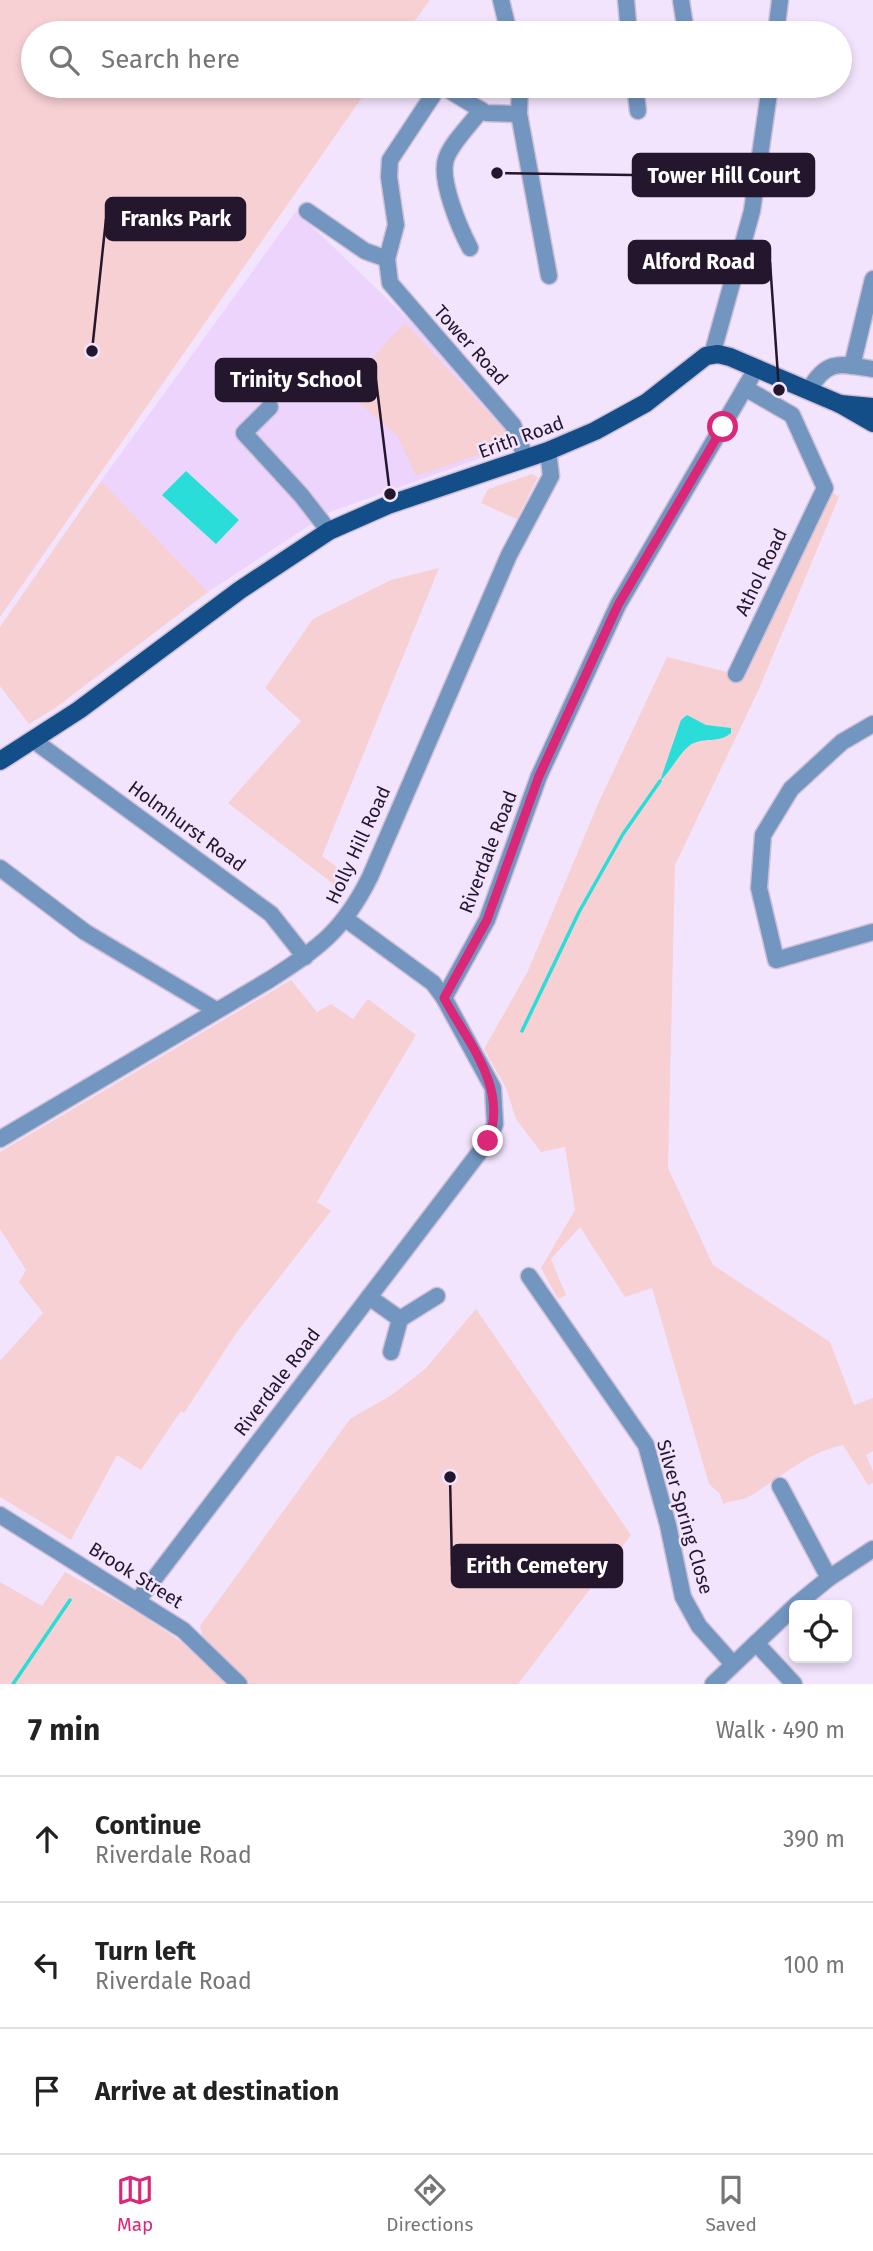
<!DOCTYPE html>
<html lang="en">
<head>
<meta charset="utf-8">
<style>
  :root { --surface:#fff; --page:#f6f6f6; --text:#222; --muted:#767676; --line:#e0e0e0; --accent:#db2777 }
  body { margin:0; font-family:"Fira Sans",sans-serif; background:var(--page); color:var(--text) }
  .controls { position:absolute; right:21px; bottom:21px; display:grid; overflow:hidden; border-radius:10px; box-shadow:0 4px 10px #0003 }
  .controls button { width:63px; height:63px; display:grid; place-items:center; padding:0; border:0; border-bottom:2px solid var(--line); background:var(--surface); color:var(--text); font:35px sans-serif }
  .stop { position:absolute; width:21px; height:21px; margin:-16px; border:5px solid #db2777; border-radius:50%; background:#fff }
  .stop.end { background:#db2777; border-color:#fff; box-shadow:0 2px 7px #0008 }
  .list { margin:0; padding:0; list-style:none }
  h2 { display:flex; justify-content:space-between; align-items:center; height:91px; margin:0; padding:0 28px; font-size:30px }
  h2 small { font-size:23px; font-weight:400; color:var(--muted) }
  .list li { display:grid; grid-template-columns:46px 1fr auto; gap:21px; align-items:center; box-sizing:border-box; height:126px; padding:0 28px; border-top:2px solid var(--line) }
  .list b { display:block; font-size:26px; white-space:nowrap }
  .list p { margin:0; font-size:23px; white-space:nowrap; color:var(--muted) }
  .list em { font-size:23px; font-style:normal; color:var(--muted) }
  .icon { flex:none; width:38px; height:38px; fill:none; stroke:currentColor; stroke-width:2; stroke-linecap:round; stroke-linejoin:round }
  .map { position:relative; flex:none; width:873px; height:1684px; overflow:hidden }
  .search { position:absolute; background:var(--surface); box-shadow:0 4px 10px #0003; left:21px; right:21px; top:21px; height:77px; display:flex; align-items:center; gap:18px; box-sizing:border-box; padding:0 24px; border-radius:38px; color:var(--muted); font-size:26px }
  .sheet { height:469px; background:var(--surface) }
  nav { display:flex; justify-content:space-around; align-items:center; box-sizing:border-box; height:98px; border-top:2px solid var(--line); background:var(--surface); font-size:19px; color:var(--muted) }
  nav a { display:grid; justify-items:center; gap:4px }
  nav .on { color:var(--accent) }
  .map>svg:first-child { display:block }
  .built { fill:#edd4fc }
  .green { fill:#f7d0d3 }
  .water { fill:#2addd9 }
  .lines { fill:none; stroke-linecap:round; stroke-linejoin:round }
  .stream { stroke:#2addd9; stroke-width:3.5 }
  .minor-casing { stroke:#cebfd7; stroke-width:19 }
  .major-casing { stroke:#cebfd7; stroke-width:21 }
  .minor { stroke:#7296c0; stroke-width:16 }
  .major { stroke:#134e88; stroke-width:18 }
  .route { stroke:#db2777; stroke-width:9 }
  .labels { text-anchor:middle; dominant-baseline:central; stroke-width:5; stroke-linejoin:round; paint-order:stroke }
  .street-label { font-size:19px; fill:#24162c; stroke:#f3e4fd }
  .leader { fill:none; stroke:#24162c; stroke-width:2.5 }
  .callout-dot { fill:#24162c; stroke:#f3e4fd; stroke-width:2.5 }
  .callout { fill:#24162c; stroke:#24162c; stroke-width:2.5 }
  .callout-label { font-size:21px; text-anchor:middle; font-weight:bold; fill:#fff }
</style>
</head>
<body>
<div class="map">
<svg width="873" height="1684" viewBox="0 0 873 1684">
  <rect width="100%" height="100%" fill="#f3e4fd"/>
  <path class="built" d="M296,211L409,320L474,390L510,434L506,449L330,512L208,592L101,481Z"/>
  <g class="green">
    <path d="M0,0H430L406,33H33V86H370L0,617Z"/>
    <path d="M405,323L506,432L499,448L416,476L397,435L343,389Z"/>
    <path d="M532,474L538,477L517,519L481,503L488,489Z"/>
    <path d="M101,481L208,592L55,708L29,724L0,686V627Z"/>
    <path d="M825,488L839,497L759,689L675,865L668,1168L713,1265L830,1342L854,1405L873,1398V1451L866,1455L873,1471V1483L868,1485L843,1445C806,1453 783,1476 752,1495C742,1501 731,1500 723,1504L720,1494L709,1484L652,1288L625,1297L580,1227L551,1259L566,1295L558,1299L541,1268L575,1210L565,1147L541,1152L516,1119L506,1088L484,1049L527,973L598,804L667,657L736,674Z"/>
    <path d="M439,568L322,856L350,877L345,893L228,803L301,721L265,688L313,619L391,580Z"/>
    <path d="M291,980L317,1012L331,1004L353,1019L368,999L416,1035L317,1202L331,1211L237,1332L184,1413L181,1411L141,1470L117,1455L71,1540L0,1497V1361L43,1313L19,1282L26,1270L0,1229V1152Z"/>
    <path d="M476,1309L631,1535L518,1684H0V1582L42,1606L65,1572L140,1614L180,1641L211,1669L200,1626L350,1419L393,1394L425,1369Z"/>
  </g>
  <g class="water">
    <path d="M186,471L239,520L216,544L162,495Z"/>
    <path d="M687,715L706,725L731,728V733C719,744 702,736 689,746C678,755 671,771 660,781L681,720Z"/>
  </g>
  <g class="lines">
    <g class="stream">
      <path d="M522,1031L579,912L623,834L660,781"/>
      <path d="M13,1684L70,1600"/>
    </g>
    <g class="minor-casing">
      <g id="minor">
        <path d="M501,0L509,33"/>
        <path d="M626,0L629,33"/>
        <path d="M681,0L685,26"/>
        <path d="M776,33L780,0"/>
        <path d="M439,86L390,160L389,177L396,225L387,259L390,283L513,425L526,459"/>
        <path d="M442,86L486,113L519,114"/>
        <path d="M520,86L519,114L549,276"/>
        <path d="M635,86L638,111"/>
        <path d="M307,211L365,251L387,259"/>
        <path d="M470,248C460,229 439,180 446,159C451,143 471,124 481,110"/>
        <path d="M712,355L752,211L770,86"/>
        <path d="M852,366L873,279"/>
        <path d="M809,390C827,358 841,364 873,369"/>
        <path d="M270,407L244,433L301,495L329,531"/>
        <path d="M736,674L825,488L792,415L745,388"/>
        <path d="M873,724L842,742L791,789L763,835L759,888L776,960L873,932"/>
        <path d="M33,740L271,914L305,957"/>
        <path d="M0,868L85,932L216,1010"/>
        <path d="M444,998L487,920L539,776L618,605L756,369"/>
        <path d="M0,1139L269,980C319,948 343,931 370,877L509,555L551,476L548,451"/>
        <path d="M529,1276L646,1445L668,1525L683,1597L699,1626L733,1664"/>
        <path d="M369,1297L400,1319L391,1352"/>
        <path d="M400,1319L437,1296"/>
        <path d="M780,1486L829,1578"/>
        <path d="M0,1515L183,1630L239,1684"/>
        <path d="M138,1600L488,1141L495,1124L493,1088L444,998L433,983L347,920"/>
        <path d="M796,1605L829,1578L873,1549"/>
        <path d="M756,1643L794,1684"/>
        <path d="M713,1684L794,1607"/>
      </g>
    </g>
    <g class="major-casing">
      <g id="major">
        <path d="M840,404L873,407"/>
        <path d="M0,761L79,710L240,590L329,531L388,505L548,451L595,431L646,403L706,356L718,354L730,357L840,404L873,423"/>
      </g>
    </g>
    <use href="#minor" class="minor"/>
    <use href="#major" class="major"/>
  </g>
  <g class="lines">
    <path class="route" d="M488,1141C509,1088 468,1043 444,998L487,920L539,776L618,605L723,427"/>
  </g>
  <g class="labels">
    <g class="street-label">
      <text transform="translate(471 345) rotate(48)">Tower Road</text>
      <text transform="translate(521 437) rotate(-20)">Erith Road</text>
      <text transform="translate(761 572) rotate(-64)">Athol Road</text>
      <text transform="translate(187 826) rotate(36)">Holmhurst Road</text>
      <text transform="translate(358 845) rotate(-65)">Holly Hill Road</text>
      <text transform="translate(488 852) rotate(-69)">Riverdale Road</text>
      <text transform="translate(277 1382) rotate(-53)">Riverdale Road</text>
      <text transform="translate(685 1517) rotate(74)">Silver Spring Close</text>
      <text transform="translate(136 1575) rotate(32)">Brook Street</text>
    </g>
  </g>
  <path class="leader" d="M497 173L633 175M92 351L106 219M779 390L770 262M390 494L376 380M450 1477L452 1566"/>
  <g class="callout-dot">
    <circle cx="497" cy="173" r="7"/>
    <circle cx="92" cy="351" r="7"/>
    <circle cx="779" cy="390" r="7"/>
    <circle cx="390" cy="494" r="7"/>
    <circle cx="450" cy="1477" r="7"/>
  </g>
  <g class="callout">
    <rect x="633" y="154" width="181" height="42" rx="7"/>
    <rect x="106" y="198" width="139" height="42" rx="7"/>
    <rect x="629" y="241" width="141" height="42" rx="7"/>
    <rect x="216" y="359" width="160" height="42" rx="7"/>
    <rect x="452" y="1545" width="170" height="42" rx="7"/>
  </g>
  <g class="callout-label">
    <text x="724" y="183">Tower Hill Court</text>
    <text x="176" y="226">Franks Park</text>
    <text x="699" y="269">Alford Road</text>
    <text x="296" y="387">Trinity School</text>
    <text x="537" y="1573">Erith Cemetery</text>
  </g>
</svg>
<div class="controls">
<button><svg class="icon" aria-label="locate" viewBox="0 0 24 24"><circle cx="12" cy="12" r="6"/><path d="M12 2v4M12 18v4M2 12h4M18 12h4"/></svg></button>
</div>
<div class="stop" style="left:723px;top:427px"></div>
<div class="stop end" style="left:488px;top:1141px"></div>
<div class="search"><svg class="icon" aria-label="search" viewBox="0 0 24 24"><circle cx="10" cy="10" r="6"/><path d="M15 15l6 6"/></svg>Search here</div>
</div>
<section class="sheet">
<h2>7 min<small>Walk · 490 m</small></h2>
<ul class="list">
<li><svg class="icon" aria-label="ahead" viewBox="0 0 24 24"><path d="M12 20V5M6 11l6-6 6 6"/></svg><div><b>Continue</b><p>Riverdale Road</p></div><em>390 m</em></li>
<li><svg class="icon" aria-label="left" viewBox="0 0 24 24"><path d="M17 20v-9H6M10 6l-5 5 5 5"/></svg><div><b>Turn left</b><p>Riverdale Road</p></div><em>100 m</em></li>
<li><svg class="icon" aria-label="arrive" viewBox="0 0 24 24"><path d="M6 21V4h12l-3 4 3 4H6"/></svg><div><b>Arrive at destination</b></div></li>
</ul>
</section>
<nav>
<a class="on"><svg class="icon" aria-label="map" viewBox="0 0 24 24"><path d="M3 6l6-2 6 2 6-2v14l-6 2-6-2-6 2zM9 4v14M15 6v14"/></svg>Map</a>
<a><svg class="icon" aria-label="directions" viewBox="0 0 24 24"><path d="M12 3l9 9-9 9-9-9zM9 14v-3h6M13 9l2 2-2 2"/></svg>Directions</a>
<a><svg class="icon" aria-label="saved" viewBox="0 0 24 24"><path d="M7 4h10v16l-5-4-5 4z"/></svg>Saved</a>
</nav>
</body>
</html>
